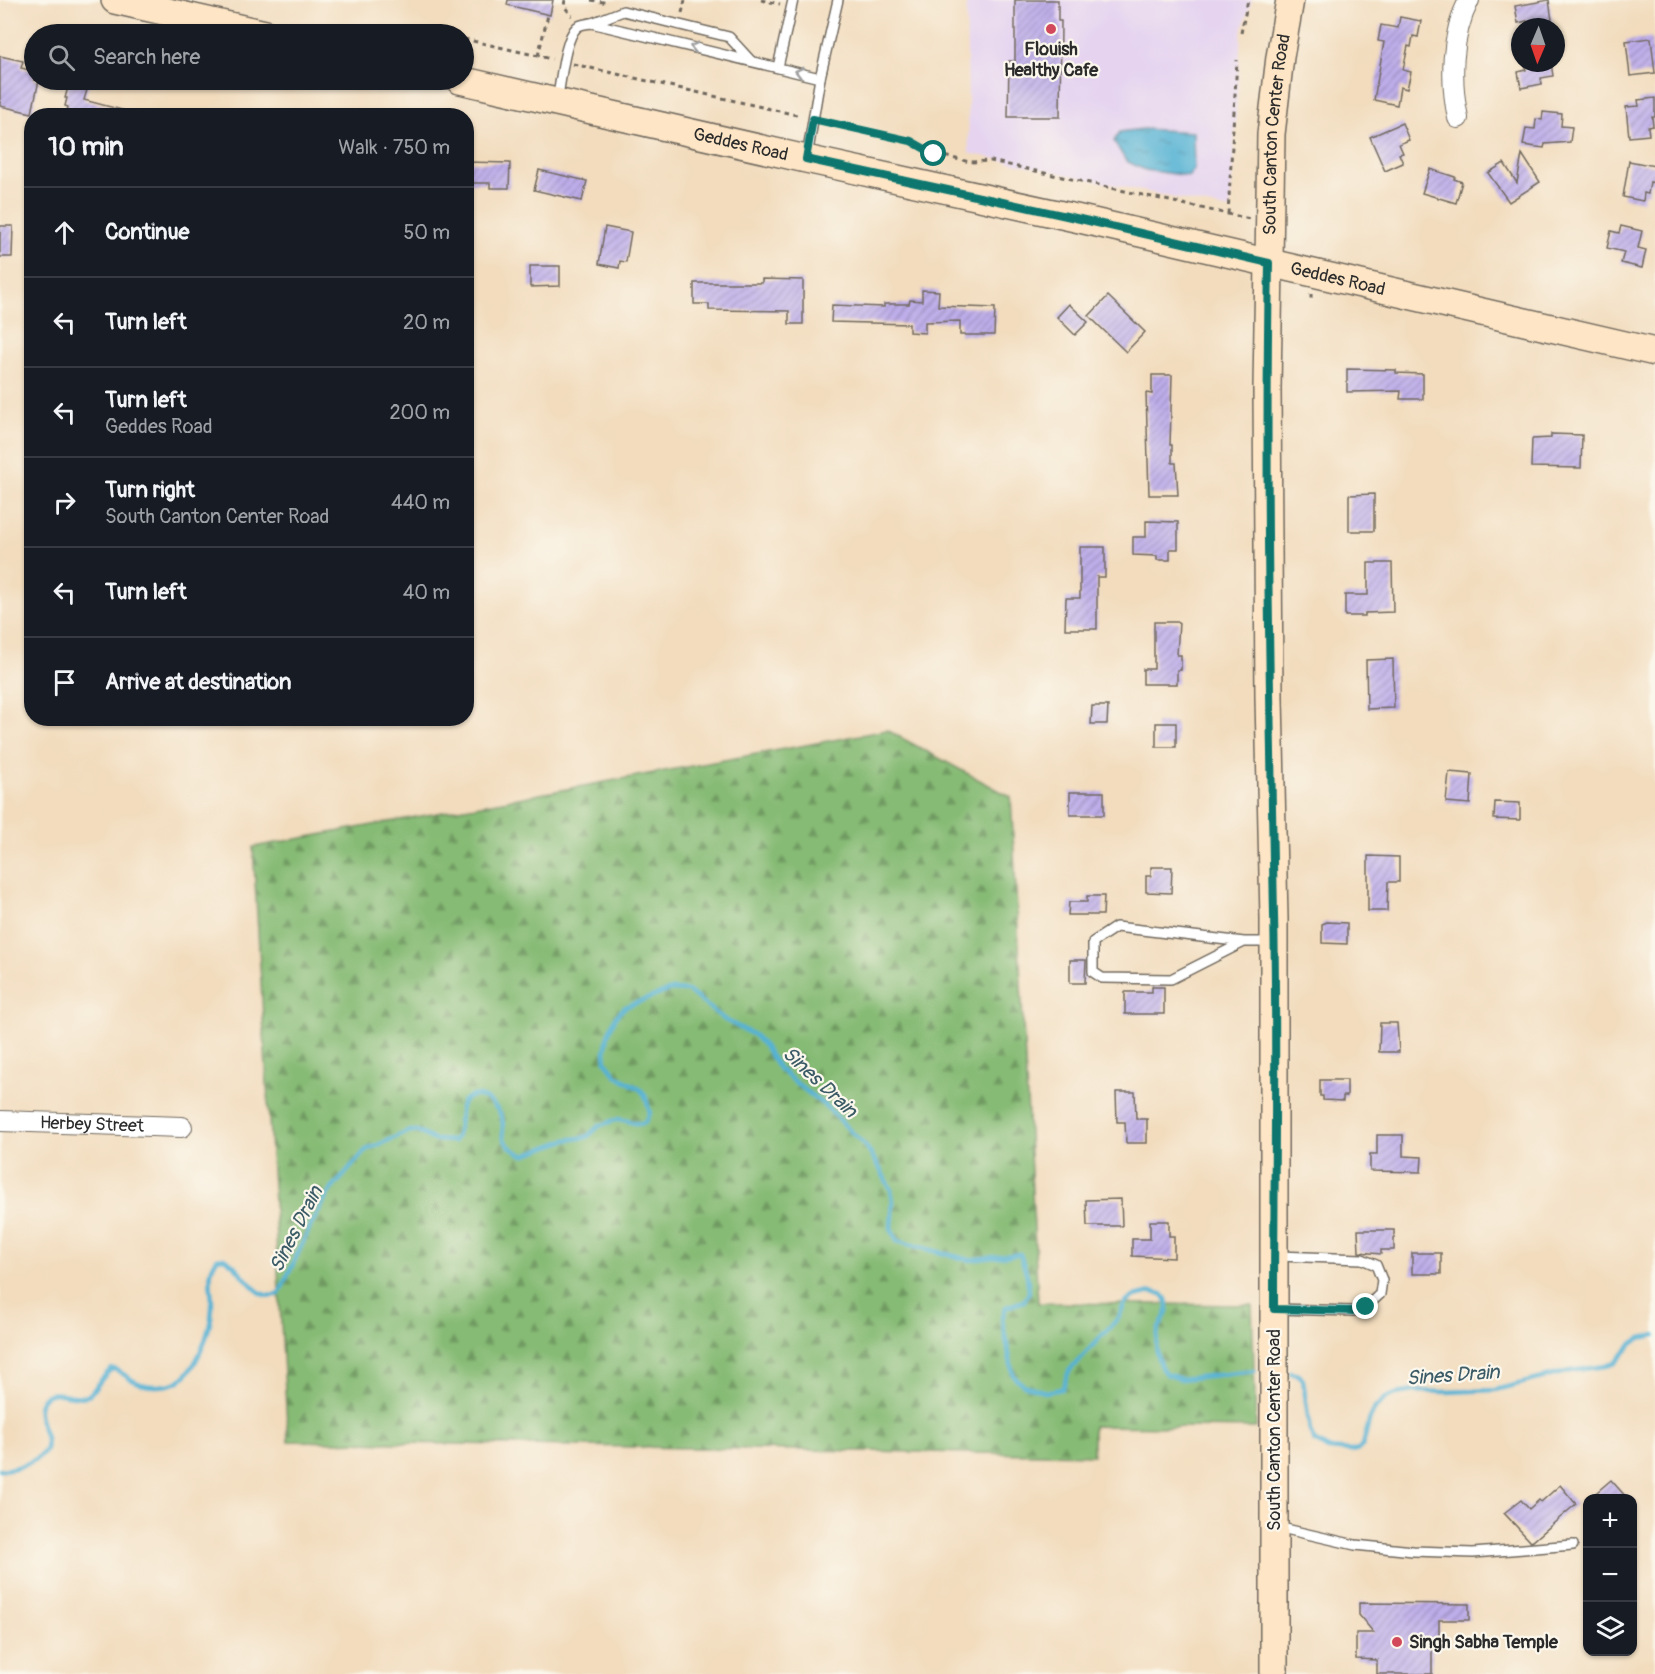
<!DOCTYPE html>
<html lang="en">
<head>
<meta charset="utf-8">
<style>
  :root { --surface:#171b24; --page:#20242c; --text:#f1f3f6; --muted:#9ea1a6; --line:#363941 }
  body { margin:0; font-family:Pangolin,sans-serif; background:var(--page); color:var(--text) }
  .controls { position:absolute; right:18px; bottom:18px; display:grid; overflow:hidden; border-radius:12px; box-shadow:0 2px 4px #0004 }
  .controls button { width:54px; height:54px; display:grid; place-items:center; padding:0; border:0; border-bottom:2px solid var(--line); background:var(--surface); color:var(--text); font:30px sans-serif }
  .compass { position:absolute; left:1511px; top:18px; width:54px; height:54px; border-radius:50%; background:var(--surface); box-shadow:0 2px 4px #0004; rotate:182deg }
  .stop { position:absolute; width:18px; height:18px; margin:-14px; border:4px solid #0f766e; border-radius:50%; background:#fff }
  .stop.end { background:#0f766e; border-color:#fff; box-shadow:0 2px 6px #0008 }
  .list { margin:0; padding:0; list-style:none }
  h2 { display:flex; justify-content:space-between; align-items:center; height:78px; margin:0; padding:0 24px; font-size:26px }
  h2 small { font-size:20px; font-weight:400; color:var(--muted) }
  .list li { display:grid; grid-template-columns:39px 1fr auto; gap:18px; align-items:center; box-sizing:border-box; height:90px; padding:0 24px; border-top:2px solid var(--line) }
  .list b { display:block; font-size:22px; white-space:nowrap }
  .list p { margin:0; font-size:20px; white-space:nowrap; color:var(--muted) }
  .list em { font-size:20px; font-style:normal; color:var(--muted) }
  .icon { flex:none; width:33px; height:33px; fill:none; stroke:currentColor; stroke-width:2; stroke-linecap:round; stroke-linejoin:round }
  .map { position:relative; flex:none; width:1655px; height:1674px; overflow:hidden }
  .search { position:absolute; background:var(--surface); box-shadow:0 2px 4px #0004; left:24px; top:24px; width:450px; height:66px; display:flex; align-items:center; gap:15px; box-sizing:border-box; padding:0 21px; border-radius:33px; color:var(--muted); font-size:22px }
  .panel { position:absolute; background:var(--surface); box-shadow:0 2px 4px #0004; left:24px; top:108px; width:450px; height:618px; border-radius:24px }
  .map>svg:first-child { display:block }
  .built { fill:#e5d3f0 }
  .forest { fill:url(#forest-firs); stroke:#587350; stroke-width:1.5 }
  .water { fill:url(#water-ripples); stroke:#406e80; stroke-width:1.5 }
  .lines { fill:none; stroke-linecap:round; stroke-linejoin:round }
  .stream { stroke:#55b2d4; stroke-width:4.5 }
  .building { fill:url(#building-hatch) }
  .lane-casing { stroke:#71695e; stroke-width:12 }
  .street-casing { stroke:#71695e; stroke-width:22 }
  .secondary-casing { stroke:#71695e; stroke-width:30 }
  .path { stroke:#71695e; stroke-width:3; stroke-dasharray:4.5 4.5; stroke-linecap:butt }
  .lane { stroke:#fff; stroke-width:9 }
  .street { stroke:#fff; stroke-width:20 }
  .secondary { stroke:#fde5c5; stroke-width:27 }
  .oneway { stroke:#a0a0a0 }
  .route { stroke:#0f766e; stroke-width:8 }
  .poi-dot { fill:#d1495b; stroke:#fbf7ec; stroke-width:2 }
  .labels { text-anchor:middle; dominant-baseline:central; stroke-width:4.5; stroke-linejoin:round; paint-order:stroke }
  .poi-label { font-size:18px; font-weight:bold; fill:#2b2b2b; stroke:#fbf7ec }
  .street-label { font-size:18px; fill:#2b2b2b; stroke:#fbf7ec }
  .water-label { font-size:20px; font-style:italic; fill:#3a5a66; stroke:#fbf7ec }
</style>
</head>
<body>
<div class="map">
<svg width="1655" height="1674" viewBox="0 0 1655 1674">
  <defs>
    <pattern id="forest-firs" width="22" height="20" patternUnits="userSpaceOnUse" patternTransform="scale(1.5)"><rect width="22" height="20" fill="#86bb75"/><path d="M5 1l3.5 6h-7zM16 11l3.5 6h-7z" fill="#6e9860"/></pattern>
    <pattern id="water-ripples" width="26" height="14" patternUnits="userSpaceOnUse" patternTransform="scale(1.5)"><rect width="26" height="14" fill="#55b2d4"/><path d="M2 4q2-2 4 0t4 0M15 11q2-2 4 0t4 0" fill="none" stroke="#4791ac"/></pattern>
    <pattern id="building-hatch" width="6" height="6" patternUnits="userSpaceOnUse" patternTransform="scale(1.5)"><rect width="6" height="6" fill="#beadea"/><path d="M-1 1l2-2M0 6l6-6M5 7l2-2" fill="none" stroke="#9b8dbe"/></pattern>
  </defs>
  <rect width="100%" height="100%" fill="#fbf7ec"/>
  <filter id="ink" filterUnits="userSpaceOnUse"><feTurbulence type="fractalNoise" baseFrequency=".0167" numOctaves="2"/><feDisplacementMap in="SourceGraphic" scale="12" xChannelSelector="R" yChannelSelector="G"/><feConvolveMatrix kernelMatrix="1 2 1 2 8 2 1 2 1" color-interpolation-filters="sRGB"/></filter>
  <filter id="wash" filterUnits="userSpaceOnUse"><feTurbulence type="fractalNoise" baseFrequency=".008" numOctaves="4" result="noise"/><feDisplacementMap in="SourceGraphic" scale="24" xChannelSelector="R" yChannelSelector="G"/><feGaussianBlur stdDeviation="1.35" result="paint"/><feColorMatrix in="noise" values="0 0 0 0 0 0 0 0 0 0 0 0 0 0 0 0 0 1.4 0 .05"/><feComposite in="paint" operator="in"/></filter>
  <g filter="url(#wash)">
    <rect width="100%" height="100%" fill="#f2dcbd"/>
    <path class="built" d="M966,0H1252L1241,33L1230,210L969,153Z"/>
    <path class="forest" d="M887,730L1011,797L1038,1303L1252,1305L1256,1428L1093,1426V1455L288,1441L253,847Z"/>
    <path class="water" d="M1143,129L1193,132L1194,169L1189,176L1145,170L1126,161L1114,141L1120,132Z"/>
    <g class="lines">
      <g class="stream">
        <path d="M1291,1373L1299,1375L1303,1380L1310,1431L1314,1441L1328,1449L1351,1451L1359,1449L1363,1445L1369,1421L1375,1408L1386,1398L1396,1394L1414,1391L1447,1392L1495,1390L1570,1371L1605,1366L1615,1363L1632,1344L1641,1338L1655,1335"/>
        <path d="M0,1470C16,1469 37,1463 46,1449C49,1434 37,1422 39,1408C43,1381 73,1401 87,1396C94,1393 101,1376 112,1369L117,1370C125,1375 135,1384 145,1385C153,1387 169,1386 177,1382C197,1371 211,1330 212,1308C213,1291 205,1274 217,1259L224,1258C244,1268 255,1304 279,1294L311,1225L330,1191L366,1150L410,1131L419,1132L434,1140L454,1141C462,1130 457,1116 462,1104C463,1100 469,1097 473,1096C485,1094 498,1107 502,1118C504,1125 501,1134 505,1141C509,1148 517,1152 524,1155L566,1140L587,1137L599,1126L612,1121L620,1119L639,1124L645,1122L650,1113L645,1095L640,1089L617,1076L606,1062L605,1052L608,1035L616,1016L625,1007L671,990L688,991L725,1020L754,1035L764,1046L779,1069L831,1111L866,1147L879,1167L891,1190L893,1201L891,1228L897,1241L969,1260L1020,1254L1027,1275L1029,1292L1024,1301L1006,1307L1002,1319L1013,1374L1016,1379L1024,1385L1045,1392L1062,1389L1069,1371L1119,1317L1125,1303L1135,1296L1151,1292L1162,1294C1174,1306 1165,1316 1159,1328C1154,1341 1156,1364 1166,1374L1181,1379L1255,1371"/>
      </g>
    </g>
    <g id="blocks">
      <g class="building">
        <path d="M508,0H553L550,15L507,5Z"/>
        <path d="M1015,0H1058V21H1061L1060,117H1008L1009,61H1015Z"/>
        <path d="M1549,0L1553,27H1528L1527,21L1518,23L1515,6Z"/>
        <path d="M1400,17L1421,21L1418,37L1413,36L1411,47L1408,46L1403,70L1411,72L1407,89L1400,87L1397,105L1374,100L1384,42L1378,41L1381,25L1398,28Z"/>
        <path d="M1651,38L1655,73L1630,76L1626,41Z"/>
        <path d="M0,56L23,61L21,68L34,71V80H39L32,113L0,106Z"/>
        <path d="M1525,63H1551L1553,76L1541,78L1542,84L1521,88L1518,72L1526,70Z"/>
        <path d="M70,80H90L84,100L126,111V116H66L68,107L65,106L67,98H65Z"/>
        <path d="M1655,98V117H1652L1653,126L1648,127L1649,135L1629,137L1626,107L1639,106L1638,100Z"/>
        <path d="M1543,112L1562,114L1561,126L1572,127L1570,142L1545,144L1544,148L1523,145L1526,128L1535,129L1536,119L1542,120Z"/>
        <path d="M1402,123L1409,140L1399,144L1403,153L1399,154L1403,163L1385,171L1370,137Z"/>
        <path d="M1522,154L1540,182L1509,202L1488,173L1504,163L1517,183Z"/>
        <path d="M1629,161L1655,166V183L1650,182L1648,194L1644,193L1643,201L1623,197Z"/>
        <path d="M466,162L510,163L509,188H490V183H466Z"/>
        <path d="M1430,169L1455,177L1454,179L1462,182L1456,203L1422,193Z"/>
        <path d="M539,170L587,181L582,201L534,190Z"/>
        <path d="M0,226H13L12,257H0Z"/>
        <path d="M1621,226L1642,231L1638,248L1646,250L1642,268L1621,263L1624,252L1607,248L1611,231L1619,233Z"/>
        <path d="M605,227L631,232L626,262L620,261L619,268L599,264Z"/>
        <path d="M530,266H560V286L530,287Z"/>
        <path d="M762,279L803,280V324H789V311L709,310V304H694V283H762Z"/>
        <path d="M922,290L939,291L938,306L995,308L994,335H960V321L925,322V333L909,332V324L831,322L832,305L884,307V304H909L910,300L922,301Z"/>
        <path d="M1108,296L1145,332L1126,352L1089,316Z"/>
        <path d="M1069,304L1088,322L1075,335L1057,317Z"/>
        <path d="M1347,369L1396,370V373L1423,374V399H1400L1401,391L1347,392Z"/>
        <path d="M1152,375H1172L1170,445H1172V463H1176L1178,495H1149L1146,393L1152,394Z"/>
        <path d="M1551,434L1582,435L1581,468L1531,467L1532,439L1551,438Z"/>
        <path d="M1374,494V531H1349V495Z"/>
        <path d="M1146,521L1178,522V549H1170V560H1157V556L1133,555V537H1146Z"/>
        <path d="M1080,547H1105V577H1097V629H1065L1066,598H1080Z"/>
        <path d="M1368,563H1392L1393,612L1365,613V616H1345V595H1368Z"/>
        <path d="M1154,622H1179L1177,655H1181V670H1177V684H1143V669H1154Z"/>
        <path d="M1393,659L1394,708L1367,709L1366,660Z"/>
        <path d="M1092,706H1108L1107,724H1091Z"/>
        <rect x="1156" y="723" width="20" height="24"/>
        <path d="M1449,772L1472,774L1470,804L1446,802Z"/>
        <rect x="1070" y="792" width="34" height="23"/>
        <path d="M1495,802L1520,803V820L1494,819Z"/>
        <path d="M1368,856L1399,857V882H1388L1387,911H1368Z"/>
        <path d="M1151,867H1172L1171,893L1146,892V876H1151Z"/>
        <path d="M1087,896H1104L1103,915H1068L1069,902H1087Z"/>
        <path d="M1327,922L1347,923V944L1322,943V924Z"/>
        <path d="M1070,960H1086L1085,983H1070Z"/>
        <path d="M1152,987H1164V1014H1125V992H1152Z"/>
        <path d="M1380,1023H1397L1399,1052H1379Z"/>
        <path d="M1320,1080H1347V1096H1343V1101L1323,1100V1096H1320Z"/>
        <path d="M1116,1092H1135L1136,1119H1147V1143H1126L1125,1122H1117Z"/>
        <path d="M1377,1135H1403V1156L1422,1157L1421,1172L1370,1171V1154H1377Z"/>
        <path d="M1121,1199L1122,1226H1087L1086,1200Z"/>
        <path d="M1150,1221H1169V1236H1174V1258L1132,1256V1239H1150Z"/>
        <path d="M1358,1230H1394V1250H1381V1254L1359,1252Z"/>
        <rect x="1412" y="1253" width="29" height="21"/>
        <path d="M1611,1480L1627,1498H1590Z"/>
        <path d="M1560,1485L1576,1504L1533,1541L1531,1542L1504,1513L1521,1500L1529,1509L1539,1500L1541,1502Z"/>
        <path d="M1359,1603L1469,1604V1620H1439V1650H1432V1674H1377V1660L1356,1659V1633H1374L1359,1615Z"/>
      </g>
    </g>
  </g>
  <g filter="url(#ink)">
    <use href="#blocks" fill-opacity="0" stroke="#71695e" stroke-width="1.5"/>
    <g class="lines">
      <g class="lane-casing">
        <g id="lane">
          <path d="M592,23L623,11L729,37L751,61"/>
          <path d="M778,67L793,0"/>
          <path d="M557,101C561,83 564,39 577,27C581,24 586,24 591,23L820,78"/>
          <path d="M807,157L820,78L838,0"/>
          <path d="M1244,942L1171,979L1102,978L1093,972V942L1116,927L1244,942H1272"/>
          <path d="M1276,1309L1354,1311L1366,1307L1380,1294L1382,1280L1376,1265L1362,1259L1277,1256"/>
          <path d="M1277,1527L1355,1545L1413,1551L1473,1553L1573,1545"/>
        </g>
      </g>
      <g class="street-casing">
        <g id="street">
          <path d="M1458,118C1450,80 1451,35 1469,0"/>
          <path id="s1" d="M0,1121L182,1127"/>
        </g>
      </g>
      <g class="secondary-casing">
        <g id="secondary">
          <path d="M115,0L265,34"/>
          <path id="s2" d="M460,80L806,159L1080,219L1655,352"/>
          <path id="s3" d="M1274,1674V918L1269,698L1267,389L1271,134L1280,57L1290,0"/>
        </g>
      </g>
      <g class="path">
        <path d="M565,0L564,6L572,16"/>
        <path d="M591,0L608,3"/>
        <path d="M761,0L780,4"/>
        <path d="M682,13L685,0"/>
        <path d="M1241,33L1248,0"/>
        <path d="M464,39L552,59"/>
        <path d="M538,56L548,15"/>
        <path d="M573,64L801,116"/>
        <path d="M825,122L911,141L934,154L970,162L991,161L1250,219"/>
        <path d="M1228,214L1237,60"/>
        <path d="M1311,294V303"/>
      </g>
      <use href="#lane" class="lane"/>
      <use href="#street" class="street"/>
      <use href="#secondary" class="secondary"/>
    </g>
    <defs><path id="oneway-chevron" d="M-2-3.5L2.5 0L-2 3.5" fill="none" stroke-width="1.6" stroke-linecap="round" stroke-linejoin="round" transform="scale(1.5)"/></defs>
    <g class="oneway">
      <use href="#oneway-chevron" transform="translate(694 47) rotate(-167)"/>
      <use href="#oneway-chevron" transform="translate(799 72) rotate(-166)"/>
    </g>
  </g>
  <g class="lines" filter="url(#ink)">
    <path class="route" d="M934,154L911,141L813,119L806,159L1080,219L1269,263C1265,480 1270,697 1274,915C1277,1046 1274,1178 1274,1309L1354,1311L1366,1307"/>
  </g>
  <g class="poi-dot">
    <circle cx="1051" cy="29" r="6"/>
    <circle cx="1397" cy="1642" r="6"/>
  </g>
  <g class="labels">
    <g class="poi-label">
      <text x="1051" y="49">Flouish<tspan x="1051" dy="21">Healthy Cafe</tspan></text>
      <text x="1409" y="1642" text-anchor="start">Singh Sabha Temple</text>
    </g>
    <g class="street-label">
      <text stroke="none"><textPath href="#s3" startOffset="1540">South Canton Center Road</textPath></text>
      <text stroke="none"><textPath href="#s2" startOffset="288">Geddes Road</textPath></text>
      <text stroke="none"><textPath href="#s2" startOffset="900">Geddes Road</textPath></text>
      <text stroke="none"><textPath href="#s1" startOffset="92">Herbey Street</textPath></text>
      <text transform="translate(1274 1430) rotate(-90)">South Canton Center Road</text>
    </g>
    <g class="water-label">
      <text transform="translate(820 1082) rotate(43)">Sines Drain</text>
      <text transform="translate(296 1229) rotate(-63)">Sines Drain</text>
      <text transform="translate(1453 1375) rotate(-4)">Sines Drain</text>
    </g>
  </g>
</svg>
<div class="controls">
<button>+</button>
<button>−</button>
<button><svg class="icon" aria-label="layers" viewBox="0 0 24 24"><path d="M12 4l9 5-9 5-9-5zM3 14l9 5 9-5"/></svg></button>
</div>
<svg class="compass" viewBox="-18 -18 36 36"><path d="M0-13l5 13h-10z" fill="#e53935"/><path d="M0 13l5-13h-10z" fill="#9ea1a6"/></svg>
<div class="stop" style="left:934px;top:154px"></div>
<div class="stop end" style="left:1366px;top:1307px"></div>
<div class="search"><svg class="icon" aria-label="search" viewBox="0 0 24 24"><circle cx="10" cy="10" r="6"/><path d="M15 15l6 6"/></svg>Search here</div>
<section class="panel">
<h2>10 min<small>Walk · 750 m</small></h2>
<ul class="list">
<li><svg class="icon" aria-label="ahead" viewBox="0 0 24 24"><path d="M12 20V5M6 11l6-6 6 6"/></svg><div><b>Continue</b></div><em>50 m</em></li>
<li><svg class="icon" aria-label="left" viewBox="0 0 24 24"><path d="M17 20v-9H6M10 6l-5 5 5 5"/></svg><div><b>Turn left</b></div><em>20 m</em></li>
<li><svg class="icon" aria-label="left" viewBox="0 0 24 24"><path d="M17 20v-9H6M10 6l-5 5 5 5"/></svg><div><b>Turn left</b><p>Geddes Road</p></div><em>200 m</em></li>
<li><svg class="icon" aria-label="right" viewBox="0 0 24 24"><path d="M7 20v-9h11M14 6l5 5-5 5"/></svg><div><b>Turn right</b><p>South Canton Center Road</p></div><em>440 m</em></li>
<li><svg class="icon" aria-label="left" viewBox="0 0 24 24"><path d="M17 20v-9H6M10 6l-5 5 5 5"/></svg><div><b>Turn left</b></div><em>40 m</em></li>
<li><svg class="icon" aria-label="arrive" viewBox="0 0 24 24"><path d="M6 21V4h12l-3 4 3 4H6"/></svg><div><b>Arrive at destination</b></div></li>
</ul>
</section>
</div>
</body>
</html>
